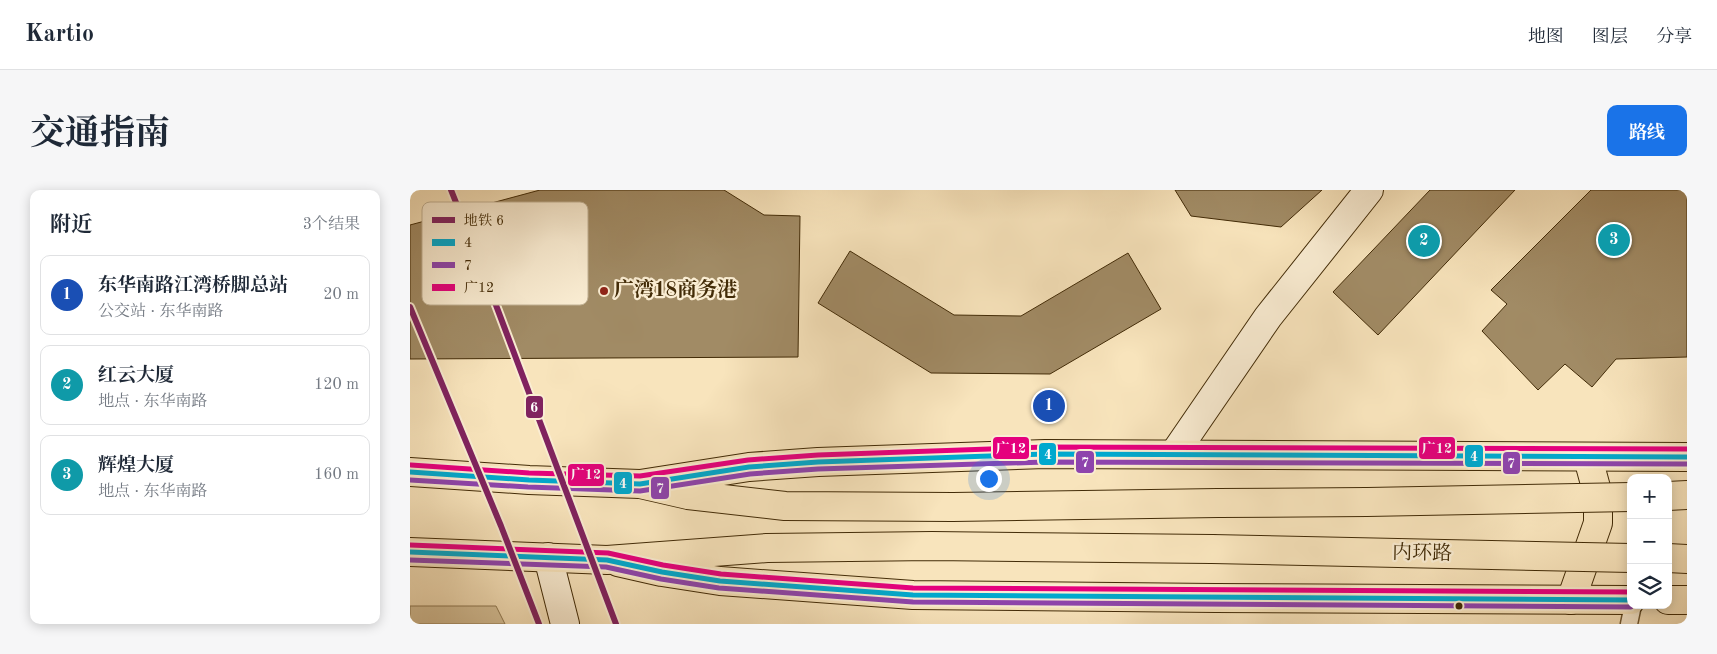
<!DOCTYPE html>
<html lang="zh">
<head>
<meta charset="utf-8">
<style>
  :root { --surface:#fff; --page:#f6f6f7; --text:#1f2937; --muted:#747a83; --line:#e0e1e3; --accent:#1a73e8 }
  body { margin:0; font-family:"Old Standard TT","Noto Serif SC",serif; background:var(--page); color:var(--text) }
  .controls { position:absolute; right:15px; bottom:15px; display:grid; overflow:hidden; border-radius:10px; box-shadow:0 2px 12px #0003 }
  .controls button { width:45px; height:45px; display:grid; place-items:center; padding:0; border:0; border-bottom:1px solid var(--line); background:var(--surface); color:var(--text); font:25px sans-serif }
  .you { position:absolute; left:578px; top:288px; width:18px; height:18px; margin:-12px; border:4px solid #fff; border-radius:50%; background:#1a73e8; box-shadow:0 0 0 8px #1a73e833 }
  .badge { display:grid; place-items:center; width:32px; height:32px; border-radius:50%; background:var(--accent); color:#fff; font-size:16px; font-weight:700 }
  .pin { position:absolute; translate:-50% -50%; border:2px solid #fff; box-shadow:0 1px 5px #0006 }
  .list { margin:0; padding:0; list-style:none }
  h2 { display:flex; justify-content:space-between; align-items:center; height:65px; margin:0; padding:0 20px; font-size:21px }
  h2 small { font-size:16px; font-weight:400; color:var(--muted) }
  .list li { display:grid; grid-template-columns:32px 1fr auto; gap:15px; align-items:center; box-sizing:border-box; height:80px; margin:0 10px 10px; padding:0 10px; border:1px solid var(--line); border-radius:10px }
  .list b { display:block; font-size:19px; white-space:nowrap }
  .list p { margin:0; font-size:16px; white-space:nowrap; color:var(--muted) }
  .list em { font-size:16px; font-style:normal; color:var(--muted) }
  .icon { flex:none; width:28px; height:28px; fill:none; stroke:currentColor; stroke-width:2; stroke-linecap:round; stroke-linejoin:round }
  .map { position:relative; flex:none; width:1277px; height:434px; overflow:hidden; border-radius:10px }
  header { display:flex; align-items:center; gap:30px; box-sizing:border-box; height:70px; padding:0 25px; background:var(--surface); border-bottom:1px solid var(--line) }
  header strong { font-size:24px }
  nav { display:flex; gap:28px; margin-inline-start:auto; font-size:18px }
  .intro { display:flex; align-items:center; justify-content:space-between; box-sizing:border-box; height:120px; padding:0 30px }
  h1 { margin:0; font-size:35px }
  .button { padding:12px 22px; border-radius:10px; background:var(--accent); color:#fff; font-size:18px; font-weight:700 }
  main { display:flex; gap:30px; padding:0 30px }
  aside { flex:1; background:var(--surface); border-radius:10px; box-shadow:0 2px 12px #0003 }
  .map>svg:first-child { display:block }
  .green { fill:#d9c59d; stroke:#8e7852 }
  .building { fill:#a18b65; stroke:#422b07 }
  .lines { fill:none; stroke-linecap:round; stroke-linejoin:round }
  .lane-casing { stroke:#705934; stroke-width:19 }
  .secondary-casing { stroke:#422b07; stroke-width:30 }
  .primary-casing { stroke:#422b07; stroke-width:30 }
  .highway-casing { stroke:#422b07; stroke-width:30 }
  .lane { stroke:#faedd3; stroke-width:16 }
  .secondary { stroke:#faedd3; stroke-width:28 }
  .primary { stroke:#f8e4bc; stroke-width:28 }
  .highway { stroke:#f8e4bc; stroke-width:28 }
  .highway-bridge-casing { stroke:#422b07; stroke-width:30; stroke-linecap:butt }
  .highway-bridge { stroke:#f8e4bc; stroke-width:28 }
  .bus-1-casing { stroke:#faedd3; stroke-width:9 }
  .bus-2-casing { stroke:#faedd3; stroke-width:9 }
  .bus-3-casing { stroke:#faedd3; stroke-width:9 }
  .bus-1 { stroke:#00a9ce; stroke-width:5 }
  .bus-2 { stroke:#8e44ad; stroke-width:5 }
  .bus-3 { stroke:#e5007d; stroke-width:5 }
  .metro-1-casing { stroke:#faedd3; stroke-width:10 }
  .metro-1 { stroke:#80225f; stroke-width:6 }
  .poi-dot { fill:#8f2418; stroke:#faedd3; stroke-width:2 }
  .bus-dot { fill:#422b07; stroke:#faedd3; stroke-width:2 }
  .labels { text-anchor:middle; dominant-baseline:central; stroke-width:4.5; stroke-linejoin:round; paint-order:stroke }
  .poi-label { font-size:20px; font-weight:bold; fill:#422b07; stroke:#faedd3; text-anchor:start }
  .street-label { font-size:20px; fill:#422b07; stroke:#faedd3 }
  .key { fill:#faedd3; stroke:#c3b396; stroke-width:1 }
  .key-label { font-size:14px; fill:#422b07 }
  .line-badge { stroke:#faedd3; stroke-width:2 }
  .badge-label { font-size:14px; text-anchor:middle; font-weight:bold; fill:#fff }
</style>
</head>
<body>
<header>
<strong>Kartio</strong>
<nav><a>地图</a><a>图层</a><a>分享</a></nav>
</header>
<div class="intro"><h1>交通指南</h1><a class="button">路线</a></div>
<main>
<aside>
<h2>附近<small>3个结果</small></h2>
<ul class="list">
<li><span class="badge" style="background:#1a4fb4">1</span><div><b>东华南路江湾桥脚总站</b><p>公交站 · 东华南路</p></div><em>20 m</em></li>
<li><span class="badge" style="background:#0f9aa8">2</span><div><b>红云大厦</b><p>地点 · 东华南路</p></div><em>120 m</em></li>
<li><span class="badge" style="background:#0f9aa8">3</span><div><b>辉煌大厦</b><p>地点 · 东华南路</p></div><em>160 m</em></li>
</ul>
</aside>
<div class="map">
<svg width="1277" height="434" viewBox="0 0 1277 434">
  <rect width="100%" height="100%" fill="#f8e4bc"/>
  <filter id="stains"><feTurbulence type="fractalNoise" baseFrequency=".004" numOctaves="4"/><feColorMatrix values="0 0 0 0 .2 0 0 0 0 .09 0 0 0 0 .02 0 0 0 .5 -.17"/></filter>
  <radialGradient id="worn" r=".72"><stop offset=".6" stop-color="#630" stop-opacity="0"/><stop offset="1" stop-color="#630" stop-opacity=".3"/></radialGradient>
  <path class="green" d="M0,416H86L95,434H0Z"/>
  <g class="building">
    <path d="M130,0H314L354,25L390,26L388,167L0,169V35Z"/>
    <path d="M765,0H912L871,37L781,26Z"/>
    <path d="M1020,0H1105L968,145L923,102Z"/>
    <path d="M1181,0H1277V167L1206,169L1182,197L1155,174L1128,200L1072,141L1097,114L1081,100Z"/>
    <path d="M440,61L544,125L611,126L718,63L751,119L640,184L521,183L408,113Z"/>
  </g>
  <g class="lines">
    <g class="lane-casing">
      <path id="lane" d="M1219,434L1223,415"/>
    </g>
    <g class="secondary-casing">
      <g id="secondary">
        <path d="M764,264L858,127L959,0"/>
        <path d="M138,367L155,434"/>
      </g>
    </g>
    <g class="primary-casing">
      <g id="primary">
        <path d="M230,294L339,277L408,272L635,264L1277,267"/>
        <path d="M208,372L252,382L310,391L503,405L805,408L1221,410"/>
        <path d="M1161,410L1188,333V305L1178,268"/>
        <path d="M1258,410H1277"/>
      </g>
    </g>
    <g class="highway-casing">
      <g id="highway">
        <path d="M0,282L119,290L230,294L278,305L375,316L543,317L808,313"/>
        <path d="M1258,306L1277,305"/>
        <path d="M0,362L197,370L357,358L522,356L802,359"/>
        <path d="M1258,368L1277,369"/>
      </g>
    </g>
    <use href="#lane" class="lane"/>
    <use href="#secondary" class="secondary"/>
    <use href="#primary" class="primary"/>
    <use href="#highway" class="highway"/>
    <g class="highway-bridge-casing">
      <g id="highway-bridge">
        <path d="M808,313L957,312L1221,307"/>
        <path d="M802,359L1221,368"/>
      </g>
    </g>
    <use href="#highway-bridge" class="highway-bridge"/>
    <g class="bus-1-casing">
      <g id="bus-1">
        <path d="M0,282L119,290L230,294L339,277L408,272L635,264L1277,267"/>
        <path d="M0,362L197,370L252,382L310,391L503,405L1221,410"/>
      </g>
    </g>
    <g class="bus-2-casing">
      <g id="bus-2">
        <path d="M0,290L118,297L230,301L340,284L408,279L635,272L1277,274"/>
        <path d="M0,370L196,377L251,389L309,398L503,412L1221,417"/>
      </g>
    </g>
    <g class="bus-3-casing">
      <g id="bus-3">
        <path d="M1,275L119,283L230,286L338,270L408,265L635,257L1277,259"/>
        <path d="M0,355L198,363L253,375L311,384L503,398L1221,402"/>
      </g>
    </g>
    <use href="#bus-1" class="bus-1"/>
    <use href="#bus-2" class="bus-2"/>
    <use href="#bus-3" class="bus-3"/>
    <g class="metro-1-casing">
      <g id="metro-1">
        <path d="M41,0L69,70L206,434"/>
        <path d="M0,117L91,336L129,434"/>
      </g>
    </g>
    <use href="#metro-1" class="metro-1"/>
  </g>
  <circle class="poi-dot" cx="194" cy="101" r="5"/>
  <circle class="bus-dot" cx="1049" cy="416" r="4.5"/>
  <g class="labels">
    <g class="poi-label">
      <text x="204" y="101">广湾18商务港</text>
    </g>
    <g class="street-label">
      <text transform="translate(1012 364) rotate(1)">内环路</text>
    </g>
  </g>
  <rect x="12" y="12" width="166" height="103" rx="8" class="key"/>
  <rect x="22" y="27" width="23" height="6" fill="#80225f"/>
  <rect x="22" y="49" width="23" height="7" fill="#00a9ce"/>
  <rect x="22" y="72" width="23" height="6" fill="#8e44ad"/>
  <rect x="22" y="94" width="23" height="7" fill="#e5007d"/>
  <g class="key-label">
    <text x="54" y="35">地铁 6</text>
    <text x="54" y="57">4</text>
    <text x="54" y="80">7</text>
    <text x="54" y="102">广12</text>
  </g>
  <g class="line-badge">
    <rect x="115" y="205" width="19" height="24" rx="5" fill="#80225f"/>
    <rect x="582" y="246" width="38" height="24" rx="5" fill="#e5007d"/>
    <rect x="1008" y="246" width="38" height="24" rx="5" fill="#e5007d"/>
    <rect x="628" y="252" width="19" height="24" rx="5" fill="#00a9ce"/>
    <rect x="1054" y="254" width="20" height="24" rx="5" fill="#00a9ce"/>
    <rect x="665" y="260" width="20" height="24" rx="5" fill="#8e44ad"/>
    <rect x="1092" y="261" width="19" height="24" rx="5" fill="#8e44ad"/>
    <rect x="157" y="273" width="38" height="24" rx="5" fill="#e5007d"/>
    <rect x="203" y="281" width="20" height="24" rx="5" fill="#00a9ce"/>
    <rect x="240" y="286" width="20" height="24" rx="5" fill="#8e44ad"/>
  </g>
  <g class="badge-label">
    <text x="124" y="222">6</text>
    <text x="601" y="263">广12</text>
    <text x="1027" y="263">广12</text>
    <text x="638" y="269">4</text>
    <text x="1064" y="271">4</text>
    <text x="675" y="277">7</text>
    <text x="1101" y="278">7</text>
    <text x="176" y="289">广12</text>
    <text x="213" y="298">4</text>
    <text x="250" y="303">7</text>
  </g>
  <rect width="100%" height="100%" filter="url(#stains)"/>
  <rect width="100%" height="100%" fill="url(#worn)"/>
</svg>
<div class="controls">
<button>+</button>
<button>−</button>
<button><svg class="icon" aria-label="layers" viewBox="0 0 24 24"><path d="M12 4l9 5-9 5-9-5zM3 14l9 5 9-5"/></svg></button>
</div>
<div class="you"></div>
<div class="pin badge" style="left:639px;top:216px;background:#1a4fb4">1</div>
<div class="pin badge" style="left:1014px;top:51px;background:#0f9aa8">2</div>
<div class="pin badge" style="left:1204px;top:50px;background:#0f9aa8">3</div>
</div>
</main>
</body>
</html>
